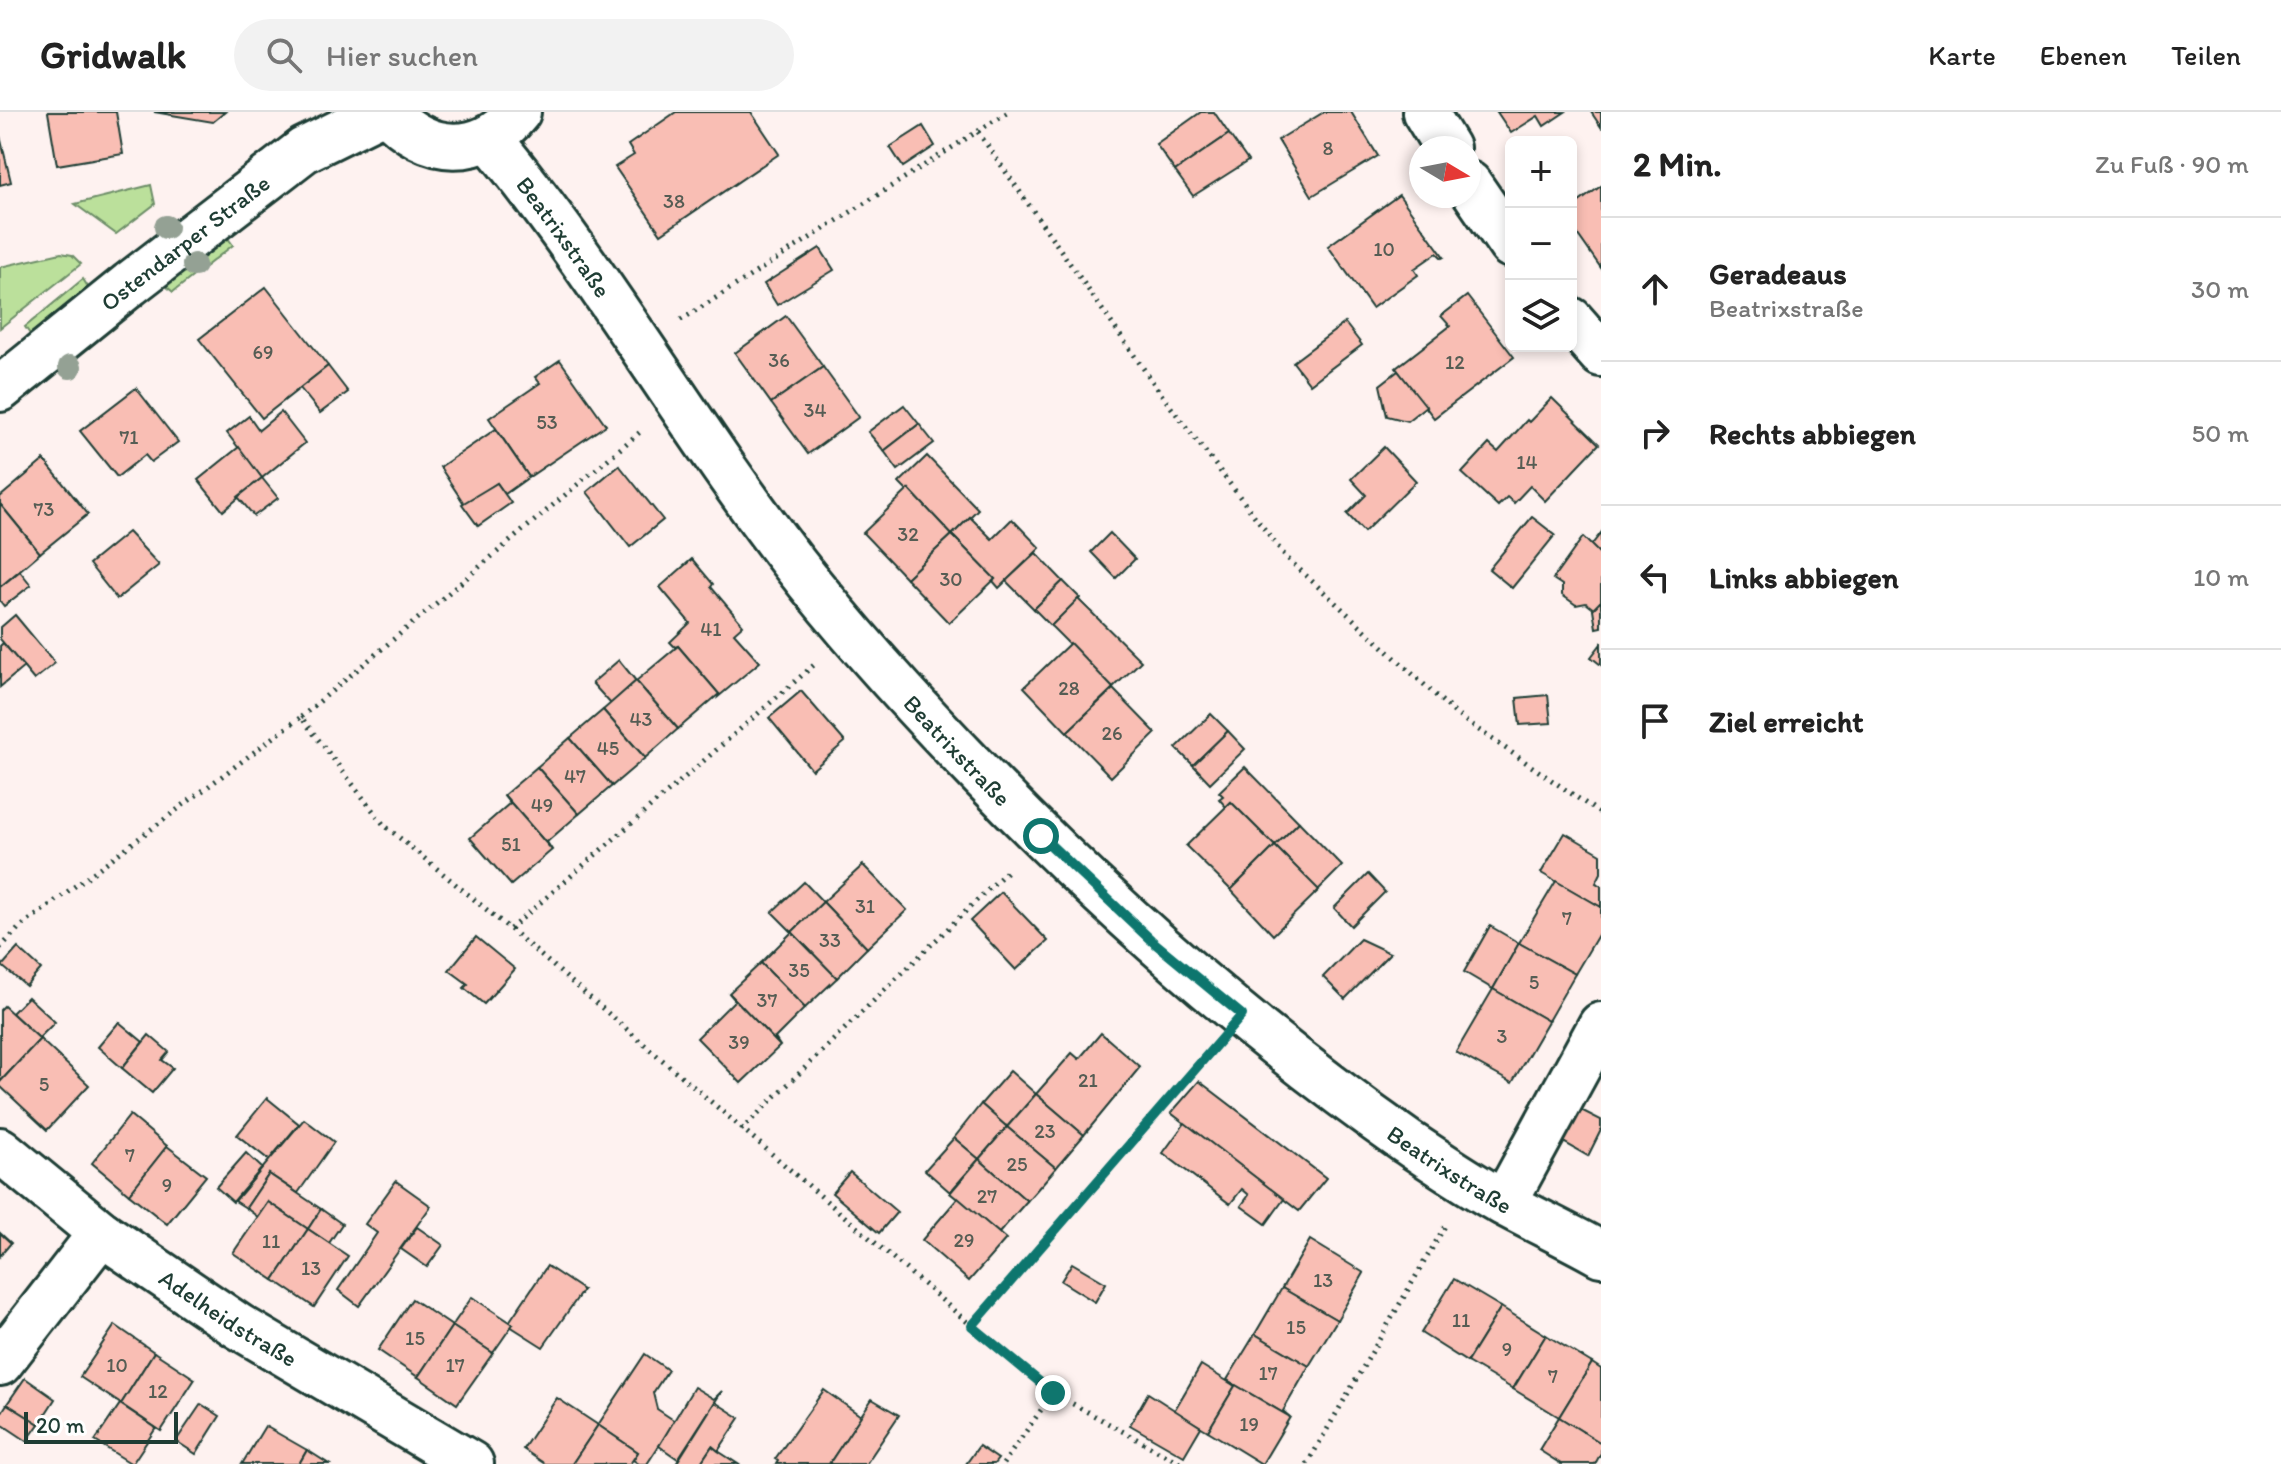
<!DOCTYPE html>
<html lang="de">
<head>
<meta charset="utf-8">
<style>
  :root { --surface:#fff; --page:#f2f2f2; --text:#222; --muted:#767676; --line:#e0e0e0 }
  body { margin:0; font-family:Itim,sans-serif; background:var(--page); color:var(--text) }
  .controls { position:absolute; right:24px; top:24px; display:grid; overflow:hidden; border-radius:12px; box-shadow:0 4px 12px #0003 }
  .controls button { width:72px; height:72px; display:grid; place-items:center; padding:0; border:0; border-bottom:2px solid var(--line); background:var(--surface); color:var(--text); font:40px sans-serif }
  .compass { position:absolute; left:1409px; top:24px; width:72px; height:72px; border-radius:50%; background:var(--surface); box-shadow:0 4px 12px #0003; rotate:100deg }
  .scale { position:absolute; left:24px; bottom:20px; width:154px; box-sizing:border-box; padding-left:8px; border:4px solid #1f3d34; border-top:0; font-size:22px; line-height:28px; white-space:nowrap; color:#1f3d34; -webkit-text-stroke:6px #fff; paint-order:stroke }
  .stop { position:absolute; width:24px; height:24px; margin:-18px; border:6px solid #0f766e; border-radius:50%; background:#fff }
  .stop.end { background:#0f766e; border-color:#fff; box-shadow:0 2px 8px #0008 }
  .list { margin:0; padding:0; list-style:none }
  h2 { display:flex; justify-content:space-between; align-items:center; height:104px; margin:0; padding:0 32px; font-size:34px }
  h2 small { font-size:26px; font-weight:400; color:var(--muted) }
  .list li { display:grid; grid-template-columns:52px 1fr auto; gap:24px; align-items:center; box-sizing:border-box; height:144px; padding:0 32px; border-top:2px solid var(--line) }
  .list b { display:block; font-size:30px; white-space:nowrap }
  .list p { margin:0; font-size:26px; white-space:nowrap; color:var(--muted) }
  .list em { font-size:26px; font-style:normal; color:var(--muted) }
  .icon { flex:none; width:44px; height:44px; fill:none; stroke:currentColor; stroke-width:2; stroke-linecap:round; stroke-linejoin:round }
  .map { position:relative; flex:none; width:1601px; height:1352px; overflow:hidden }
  header { display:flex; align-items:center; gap:48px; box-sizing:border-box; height:112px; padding:0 40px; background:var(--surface); border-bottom:2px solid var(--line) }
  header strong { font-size:38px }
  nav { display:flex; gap:44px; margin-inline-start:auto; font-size:28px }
  .search { width:560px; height:72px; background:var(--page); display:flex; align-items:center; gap:20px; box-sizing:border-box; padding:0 28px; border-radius:44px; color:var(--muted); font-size:30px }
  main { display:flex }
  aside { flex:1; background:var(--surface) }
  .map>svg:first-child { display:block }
  .green { fill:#bbe09b; stroke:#6d8e68; stroke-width:2 }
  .building { fill:#f9beb4; stroke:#1f3d34; stroke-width:2 }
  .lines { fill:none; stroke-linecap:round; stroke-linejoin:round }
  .minor-casing { stroke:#1f3d34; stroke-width:50 }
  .path { stroke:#1f3d34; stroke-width:5; stroke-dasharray:2 6; stroke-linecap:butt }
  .minor { stroke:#fff; stroke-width:44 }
  .tree { fill:#94a194 }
  .route { stroke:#0f766e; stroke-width:10 }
  .labels { text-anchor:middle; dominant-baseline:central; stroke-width:6; stroke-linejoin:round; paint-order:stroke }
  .number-label { font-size:20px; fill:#565d54 }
  .street-label { font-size:24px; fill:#1f3d34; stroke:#fff }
</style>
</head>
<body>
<header>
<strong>Gridwalk</strong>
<div class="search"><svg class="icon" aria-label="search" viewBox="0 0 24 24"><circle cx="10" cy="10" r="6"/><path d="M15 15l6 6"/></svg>Hier suchen</div>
<nav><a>Karte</a><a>Ebenen</a><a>Teilen</a></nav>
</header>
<main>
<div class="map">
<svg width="1601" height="1352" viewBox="0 0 1601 1352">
  <rect width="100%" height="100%" fill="#fef2f0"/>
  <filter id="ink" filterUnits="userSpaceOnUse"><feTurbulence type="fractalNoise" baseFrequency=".0125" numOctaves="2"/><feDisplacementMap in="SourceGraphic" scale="16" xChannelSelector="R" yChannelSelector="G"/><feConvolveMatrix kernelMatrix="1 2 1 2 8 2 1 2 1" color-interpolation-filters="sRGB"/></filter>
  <g filter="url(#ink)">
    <g class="green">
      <path d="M151,73L155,92L116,122L75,92Z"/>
      <path d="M214,125H227L233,133L173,180L166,174L168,160Z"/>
      <path d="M61,141L72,143L81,152L0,216V155Z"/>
      <path d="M83,167L88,175L30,222L25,215Z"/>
    </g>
    <g class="building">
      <path d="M48,0H116L123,42L57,53Z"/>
      <path d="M154,0H225L213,10Z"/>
      <path d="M676,0H751L779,42L661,122L615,55L634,43L628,33Z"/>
      <path d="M1201,0H1214L1229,22L1175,59L1156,32Z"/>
      <path d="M1324,0H1351L1378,44L1312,84L1278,28Z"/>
      <path d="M1497,0H1565L1544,14L1538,4L1511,21Z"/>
      <path d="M1591,0H1601V15Z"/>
      <path d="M923,14L935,34L903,55L890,35Z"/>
      <path d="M1229,22L1248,49L1193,84L1175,59Z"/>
      <path d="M0,24L11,70L0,73Z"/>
      <path d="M1601,74V156L1571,113V96Z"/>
      <path d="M1399,83L1444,145L1442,146L1437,141L1414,157L1418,163L1372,196L1328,134Z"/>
      <path d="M820,136L834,158L777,193L764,172Z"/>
      <path d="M266,175L328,254L262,306L199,227Z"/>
      <path d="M1467,184L1514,245L1434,306L1396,256L1450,214L1441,204Z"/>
      <path d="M786,204L823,255L771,291L735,241Z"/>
      <path d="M1345,211L1362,233L1310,272L1293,250Z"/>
      <path d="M560,248L606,313L529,365L489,306L540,271L535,265Z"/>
      <path d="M328,254L348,280L320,301L300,276Z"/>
      <path d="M823,255L859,305L808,342L771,291Z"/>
      <path d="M1398,259L1426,294L1407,309L1387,304L1380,273Z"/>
      <path d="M136,276L178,330L151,350L145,343L117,365L80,319Z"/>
      <path d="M1552,286L1599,332L1545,389L1530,374L1514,391L1507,385L1498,394L1462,361L1489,332L1498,340L1527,308L1529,310Z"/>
      <path d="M904,293L919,312L884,339L868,320Z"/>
      <path d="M281,300L305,331L262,366L227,321L249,304L259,318Z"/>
      <path d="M919,312L934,331L898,358L884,339Z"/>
      <path d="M496,317L529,365L505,382L497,371L465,393L440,355Z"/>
      <path d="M239,335L262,366L223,399L198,368Z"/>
      <path d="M1384,335L1416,369L1364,420L1347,402L1366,383L1351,367Z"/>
      <path d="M927,344L978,397L952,423L909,377L907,379L899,371Z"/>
      <path d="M44,348L88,402L40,441L0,392V385Z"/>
      <path d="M619,353L663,408L630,435L587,380Z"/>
      <path d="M262,366L278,386L254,404L238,385Z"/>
      <path d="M497,371L511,391L478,414L462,392Z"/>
      <path d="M909,377L952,423L906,466L863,421Z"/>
      <path d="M0,392L40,441L0,475Z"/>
      <path d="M970,405L992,427L1012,407L1040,436L999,476L993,469L995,467L952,423Z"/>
      <path d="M1532,405L1555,423L1512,476L1489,457Z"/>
      <path d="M128,420L159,453L117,487L89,452Z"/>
      <path d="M1110,421L1135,447L1116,466L1091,440Z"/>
      <path d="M1601,421V443L1590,435Z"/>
      <path d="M952,423L995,467L949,511L906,466Z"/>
      <path d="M1583,425L1601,443V489L1595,498L1586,491L1576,493L1562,483V473L1553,467Z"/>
      <path d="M1036,441L1063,469L1034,497L1006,469Z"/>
      <path d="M692,447L713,472L711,475L743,513L734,521L760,550L718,585L719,582L678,534L675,535L670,530L690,511L660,475Z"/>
      <path d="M20,459L31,473L4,494L0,489V475Z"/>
      <path d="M1063,469L1080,486L1051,514L1034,497Z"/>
      <path d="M1078,487L1141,549L1113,576L1051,514Z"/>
      <path d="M1601,489V515L1596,516L1593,497Z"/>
      <path d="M15,503L55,551L34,568L0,527V516Z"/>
      <path d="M3,531L24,555L0,575V534Z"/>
      <path d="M1070,531L1113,576L1067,620L1024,575Z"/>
      <path d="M1601,532V553L1591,545Z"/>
      <path d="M678,534L719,582L678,617L636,569Z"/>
      <path d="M619,548L636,569L611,592L592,571Z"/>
      <path d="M636,569L678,617L645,646L603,598Z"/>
      <path d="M1113,577L1156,621L1111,665L1067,620Z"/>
      <path d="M801,579L845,630L812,658L769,606Z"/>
      <path d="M1548,583L1551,611L1520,613L1517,586Z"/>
      <path d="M603,598L645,646L612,674L570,626Z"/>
      <path d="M1211,602L1228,619L1193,653L1176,636Z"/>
      <path d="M1228,619L1245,637L1210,671L1193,653Z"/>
      <path d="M570,626L612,674L579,702L537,655Z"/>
      <path d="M537,655L579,702L547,730L552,738L504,683Z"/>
      <path d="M1245,655L1299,710L1275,734L1231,690L1226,695L1219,687L1223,684L1219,680Z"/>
      <path d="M504,683L552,738L511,773L470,726L510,691Z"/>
      <path d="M1231,690L1275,734L1231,778L1186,734Z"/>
      <path d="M1299,710L1342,754L1318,778L1275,734Z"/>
      <path d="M1565,721L1601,742V761L1596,771L1601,774V795L1541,761Z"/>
      <path d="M1275,734L1319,778L1273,823L1231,778Z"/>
      <path d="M863,753L907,798L867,836L823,790Z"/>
      <path d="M1368,762L1385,780L1351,814L1334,796Z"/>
      <path d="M1556,769L1601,795V818L1575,862L1519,831Z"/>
      <path d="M804,770L823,790L792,820L772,800Z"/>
      <path d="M1001,780L1048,829L1016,858L970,809Z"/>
      <path d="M823,790L867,836L837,866L792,820Z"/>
      <path d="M1490,814L1519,831L1493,877L1464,860Z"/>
      <path d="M792,820L837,866L805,896L761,851Z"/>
      <path d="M476,825L515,857L484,892L464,876L468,872L449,858Z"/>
      <path d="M1360,827L1390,841L1345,887L1323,865Z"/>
      <path d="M1519,831L1575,862L1548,909L1493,877Z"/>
      <path d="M18,836L41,857L26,874L2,854Z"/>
      <path d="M761,851L805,896L775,926L780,934L729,881Z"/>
      <path d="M1493,877L1548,909L1512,971L1456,940Z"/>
      <path d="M729,881L780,934L741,971L697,926L735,888Z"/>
      <path d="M28,885L55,910L39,926L12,901Z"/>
      <path d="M4,894L40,927L0,970V898Z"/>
      <path d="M119,910L143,930L122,956L98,935Z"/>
      <path d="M1101,921L1140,955L1084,1023L1036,982L1072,941L1079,947Z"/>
      <path d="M149,923L169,940L162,948L173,956L152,981L122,956Z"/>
      <path d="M40,927L89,973L47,1018L0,974V970Z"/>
      <path d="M1010,959L1036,982L1007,1015L981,992Z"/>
      <path d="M1199,969L1326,1066L1299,1099L1171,1001Z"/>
      <path d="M1036,982L1084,1023L1056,1056L1007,1015Z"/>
      <path d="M267,986L299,1012L269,1048L237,1023Z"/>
      <path d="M981,992L1007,1015L979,1047L954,1026Z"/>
      <path d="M1577,996L1601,1008V1018L1588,1044L1560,1028Z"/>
      <path d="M130,1003L167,1034L129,1082L92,1051Z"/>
      <path d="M304,1007L334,1030L298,1081L269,1062L246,1096L235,1089Z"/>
      <path d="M1185,1011L1284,1087L1266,1112L1241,1094L1249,1083L1242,1077L1230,1092L1163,1041Z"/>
      <path d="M1007,1015L1056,1056L1027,1089L979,1047Z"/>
      <path d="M954,1026L979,1047L950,1080L925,1058Z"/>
      <path d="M167,1034L206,1064L167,1112L129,1082Z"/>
      <path d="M246,1041L262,1056L233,1090L216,1075Z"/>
      <path d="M979,1047L1027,1089L999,1121L950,1081Z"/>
      <path d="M850,1060L897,1100L879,1121L832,1081Z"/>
      <path d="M269,1062L321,1097L308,1117L268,1090L258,1105L246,1096Z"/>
      <path d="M396,1069L431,1094L359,1194L338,1178L377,1121L365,1112Z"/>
      <path d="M958,1086L1006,1127L969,1169L922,1128Z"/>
      <path d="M268,1090L308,1117L274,1168L233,1141Z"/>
      <path d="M321,1097L342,1112L329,1131L308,1117Z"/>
      <path d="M417,1115L443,1133L427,1155L401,1137Z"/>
      <path d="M308,1117L348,1144L314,1195L274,1168Z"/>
      <path d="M0,1121L11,1131L0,1144Z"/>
      <path d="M1310,1128L1364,1161L1337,1208L1282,1176Z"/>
      <path d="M1072,1151L1106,1171L1095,1190L1061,1169Z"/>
      <path d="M547,1154L583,1178L543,1235L510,1214L513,1212L509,1210Z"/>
      <path d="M1454,1167L1501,1195L1467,1250L1421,1221Z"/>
      <path d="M1282,1176L1337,1208L1309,1254L1255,1222Z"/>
      <path d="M472,1185L513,1212L493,1241L452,1214Z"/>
      <path d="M412,1187L452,1214L418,1265L378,1238Z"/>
      <path d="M1501,1195L1546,1223L1513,1277L1467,1250Z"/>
      <path d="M115,1213L154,1240L121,1292L80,1265Z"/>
      <path d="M452,1214L493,1241L457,1292L418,1265Z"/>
      <path d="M1255,1222L1309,1254L1283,1299L1290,1305L1227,1268Z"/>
      <path d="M1546,1223L1592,1251L1559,1305L1513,1277Z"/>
      <path d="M154,1240L195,1267L161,1319L121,1292Z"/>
      <path d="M645,1242L668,1258L653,1281L657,1297L675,1309L647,1352H639L633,1348L638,1340L598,1313Z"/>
      <path d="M1592,1251L1601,1257V1331L1559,1305Z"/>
      <path d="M1201,1253L1235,1274L1208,1319L1174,1299Z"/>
      <path d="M25,1266L55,1287L39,1312L7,1292Z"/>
      <path d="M1227,1268L1290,1305L1262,1352L1208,1319L1235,1274Z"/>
      <path d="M694,1275L714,1287L722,1279L678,1347L659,1334Z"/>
      <path d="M824,1278L861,1304L829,1352H776L778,1349L775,1347Z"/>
      <path d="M1148,1281L1201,1315L1184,1344L1130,1313Z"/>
      <path d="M557,1286L598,1313L572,1352H545L523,1337Z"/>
      <path d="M872,1287L899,1303L866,1352H829Z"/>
      <path d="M715,1290L740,1306L718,1339L712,1334L700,1352H676Z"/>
      <path d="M7,1292L39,1312L27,1329L0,1311V1303Z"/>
      <path d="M120,1292L156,1316L132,1352L95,1329Z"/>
      <path d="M201,1292L220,1304L196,1342L176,1329Z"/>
      <path d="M1559,1305L1601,1331V1341L1595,1352H1561L1539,1338Z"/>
      <path d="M598,1313L638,1340L630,1352H572Z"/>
      <path d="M265,1314L307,1338L299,1352H242Z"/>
      <path d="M712,1334L718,1339L738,1352H700Z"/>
      <path d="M979,1334L998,1347L994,1352H966Z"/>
      <path d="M307,1338L329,1352H299Z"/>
    </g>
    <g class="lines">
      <g class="minor-casing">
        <g id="minor">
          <path d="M388,0C426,43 481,47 518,0"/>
          <path d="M1425,0L1447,36"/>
          <path id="s1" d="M489,26C600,159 686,312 792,449C851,525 916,596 983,665C1113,799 1254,923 1407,1030C1440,1052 1474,1075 1509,1094C1539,1110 1571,1125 1601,1142"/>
          <path d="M1469,72L1511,133"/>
          <path d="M1571,208L1601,242"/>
          <path id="s2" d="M0,277L130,172L304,38L381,0"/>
          <path id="s3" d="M0,1038L101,1121L238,1214L471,1352"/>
          <path d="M1504,1091L1601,913"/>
          <path d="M0,1251L101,1121"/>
        </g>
      </g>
      <g class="path">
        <path d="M978,20L1164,286L1286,445L1457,603L1601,702"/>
        <path d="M681,208L1008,0"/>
        <path d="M301,605L640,320"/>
        <path d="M510,817L814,553"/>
        <path d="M0,836L19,816L301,605L384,713L510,817L972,1214L1053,1281L1182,1352"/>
        <path d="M741,1018L1007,759"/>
        <path d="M972,1214L1211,940"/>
        <path d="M1003,1352L1053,1281"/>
        <path d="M1307,1352L1445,1114"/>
      </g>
      <use href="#minor" class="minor"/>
    </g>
    <g class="tree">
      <circle cx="166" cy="115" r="12"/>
      <circle cx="194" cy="153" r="12"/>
      <circle cx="70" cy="255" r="12"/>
    </g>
  </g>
  <g class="lines" filter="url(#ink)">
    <path class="route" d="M1041,724L1151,828L1242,903L972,1214L1053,1281"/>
  </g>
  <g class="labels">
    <g class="number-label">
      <text x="1328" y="36">8</text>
      <text x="674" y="89">38</text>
      <text x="1384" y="137">10</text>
      <text x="263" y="240">69</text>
      <text x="779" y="248">36</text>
      <text x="1455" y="250">12</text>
      <text x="815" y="298">34</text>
      <text x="547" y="310">53</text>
      <text x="129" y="325">71</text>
      <text x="1527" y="350">14</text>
      <text x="44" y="397">73</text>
      <text x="908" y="422">32</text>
      <text x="951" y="467">30</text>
      <text x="711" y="517">41</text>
      <text x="1069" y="576">28</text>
      <text x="641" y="607">43</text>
      <text x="1112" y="621">26</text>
      <text x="608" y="636">45</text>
      <text x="575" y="664">47</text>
      <text x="542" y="693">49</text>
      <text x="511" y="732">51</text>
      <text x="865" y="794">31</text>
      <text x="1567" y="806">7</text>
      <text x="830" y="828">33</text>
      <text x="799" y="858">35</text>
      <text x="1534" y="870">5</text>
      <text x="767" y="888">37</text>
      <text x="1502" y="924">3</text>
      <text x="739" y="930">39</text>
      <text x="1088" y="968">21</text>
      <text x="44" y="972">5</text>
      <text x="1045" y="1019">23</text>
      <text x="130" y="1043">7</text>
      <text x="1017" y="1052">25</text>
      <text x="167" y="1073">9</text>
      <text x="987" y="1084">27</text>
      <text x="964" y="1128">29</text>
      <text x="271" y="1129">11</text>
      <text x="311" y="1156">13</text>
      <text x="1323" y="1168">13</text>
      <text x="1461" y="1208">11</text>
      <text x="1296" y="1215">15</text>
      <text x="415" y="1226">15</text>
      <text x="1507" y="1237">9</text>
      <text x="117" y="1253">10</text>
      <text x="455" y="1253">17</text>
      <text x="1268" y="1261">17</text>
      <text x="1553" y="1264">7</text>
      <text x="158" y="1279">12</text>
      <text x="1249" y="1312">19</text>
    </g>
    <g class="street-label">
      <text stroke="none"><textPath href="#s1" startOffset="124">Beatrixstraße</textPath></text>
      <text stroke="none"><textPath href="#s2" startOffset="236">Ostendarper Straße</textPath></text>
      <text stroke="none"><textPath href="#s1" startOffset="772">Beatrixstraße</textPath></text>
      <text stroke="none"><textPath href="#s1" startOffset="1420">Beatrixstraße</textPath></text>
      <text stroke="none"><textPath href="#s3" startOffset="284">Adelheidstraße</textPath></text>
    </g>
  </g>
</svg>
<div class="controls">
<button>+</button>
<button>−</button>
<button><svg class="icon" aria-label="layers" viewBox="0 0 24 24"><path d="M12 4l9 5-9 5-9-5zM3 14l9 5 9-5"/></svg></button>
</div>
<svg class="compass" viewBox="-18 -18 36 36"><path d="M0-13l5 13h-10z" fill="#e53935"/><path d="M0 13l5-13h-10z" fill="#767676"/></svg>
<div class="scale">20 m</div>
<div class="stop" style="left:1041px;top:724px"></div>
<div class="stop end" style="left:1053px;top:1281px"></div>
</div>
<aside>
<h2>2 Min.<small>Zu Fuß · 90 m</small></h2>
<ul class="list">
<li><svg class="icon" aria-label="ahead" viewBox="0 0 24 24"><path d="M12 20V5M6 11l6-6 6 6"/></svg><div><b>Geradeaus</b><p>Beatrixstraße</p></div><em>30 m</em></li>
<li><svg class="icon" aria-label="right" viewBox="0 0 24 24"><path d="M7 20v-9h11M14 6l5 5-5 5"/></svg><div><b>Rechts abbiegen</b></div><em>50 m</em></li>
<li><svg class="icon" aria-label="left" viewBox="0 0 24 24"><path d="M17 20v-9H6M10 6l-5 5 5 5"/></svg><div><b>Links abbiegen</b></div><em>10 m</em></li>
<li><svg class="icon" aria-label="arrive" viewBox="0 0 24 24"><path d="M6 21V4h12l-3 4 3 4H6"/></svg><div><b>Ziel erreicht</b></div></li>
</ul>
</aside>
</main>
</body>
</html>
